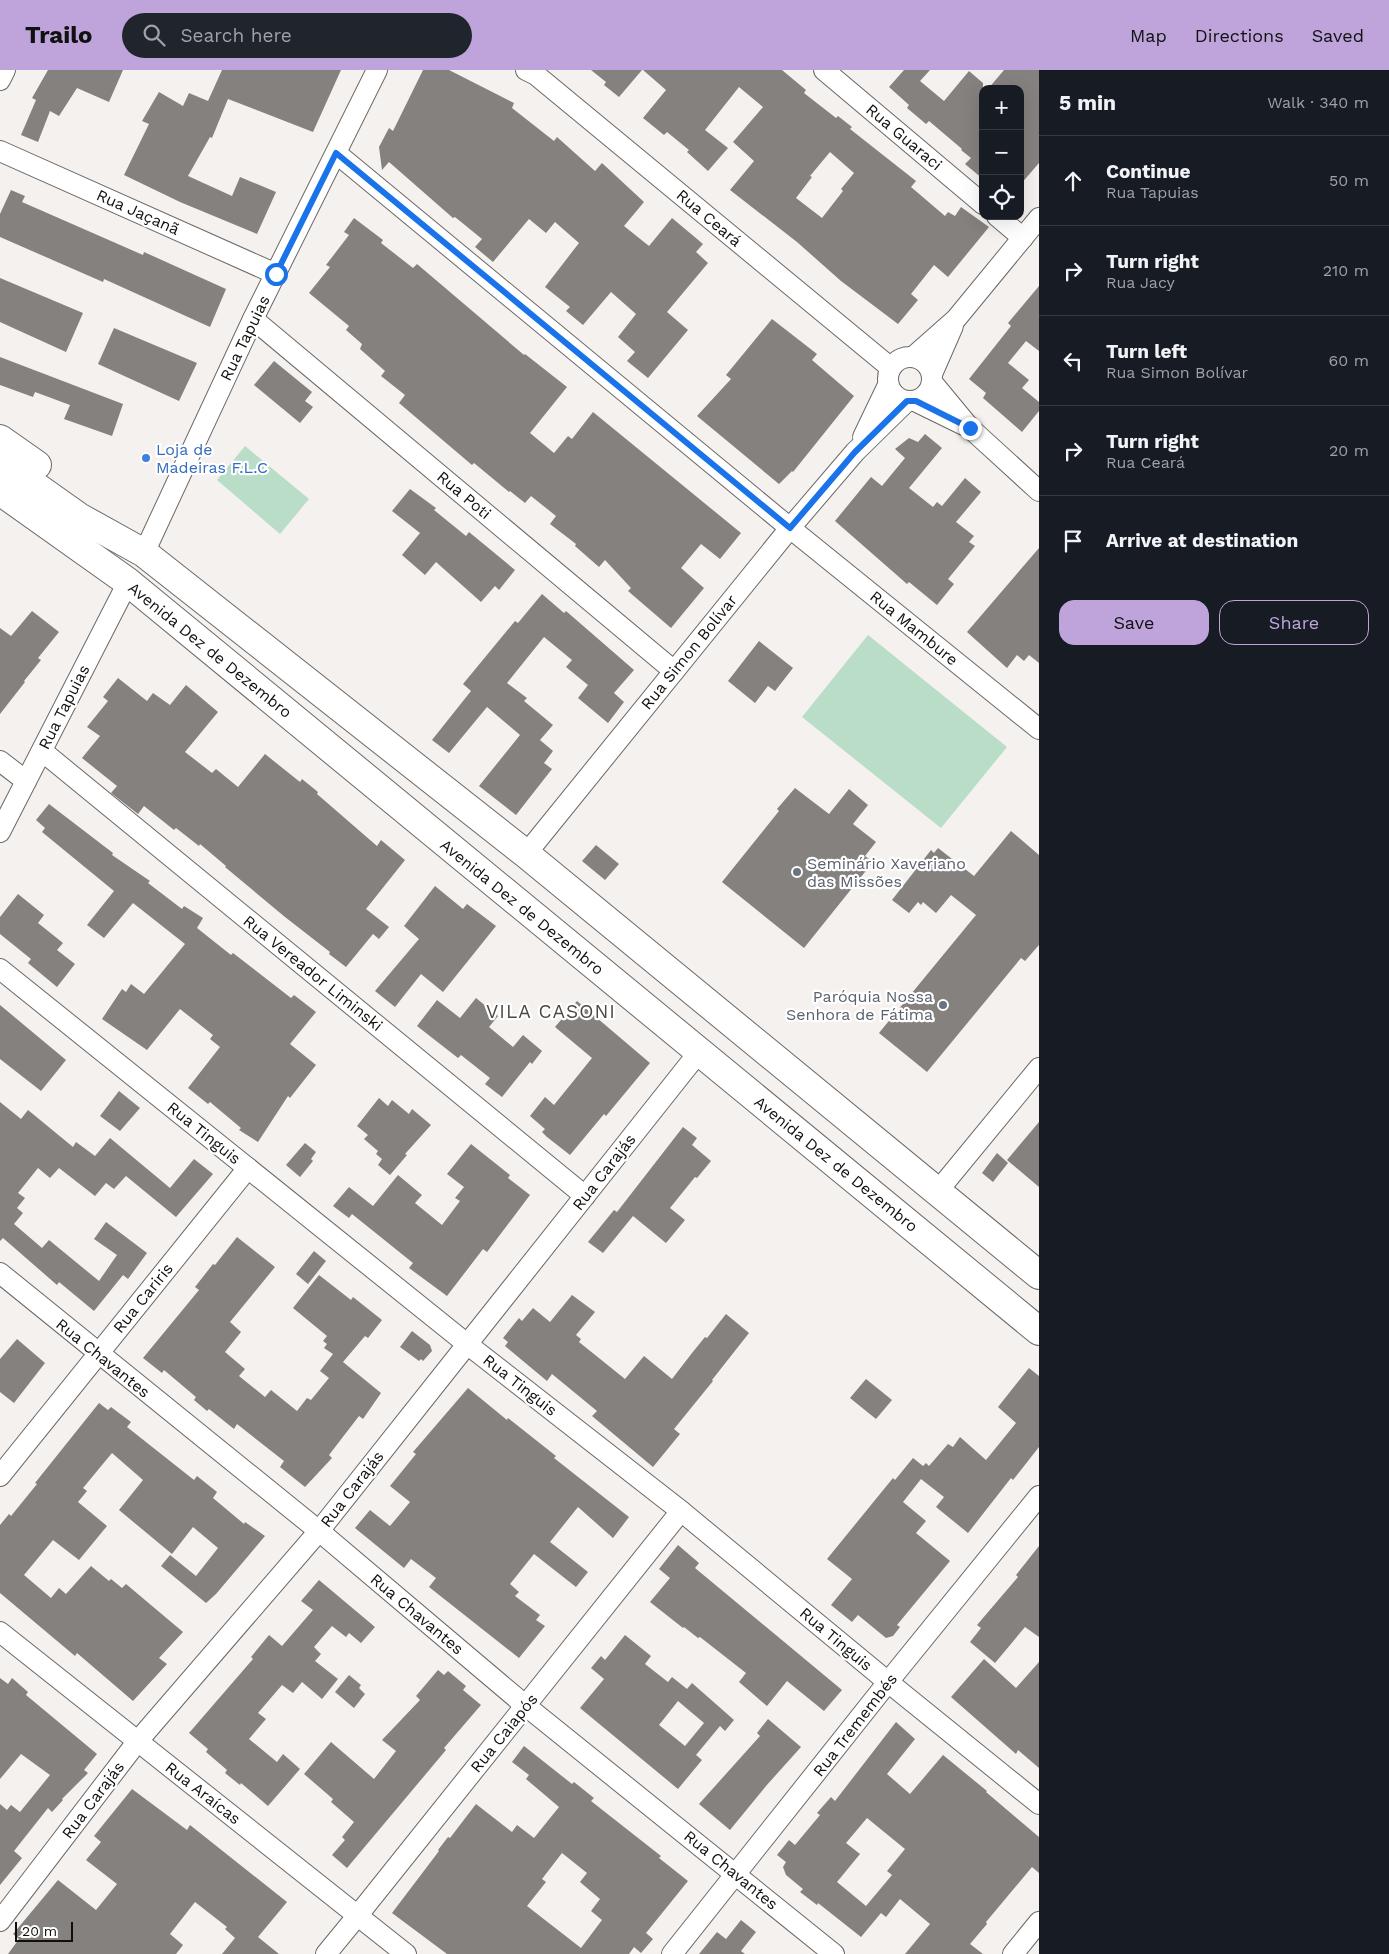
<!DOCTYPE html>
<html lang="en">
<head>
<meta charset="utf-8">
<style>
  :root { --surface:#171b24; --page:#20242c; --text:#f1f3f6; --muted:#9ea1a6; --line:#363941; --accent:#bea4db }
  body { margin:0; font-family:"Work Sans",sans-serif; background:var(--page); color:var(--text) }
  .controls { position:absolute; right:15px; top:15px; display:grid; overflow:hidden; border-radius:10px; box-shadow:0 5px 20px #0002 }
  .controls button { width:45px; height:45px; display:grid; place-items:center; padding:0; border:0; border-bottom:1px solid var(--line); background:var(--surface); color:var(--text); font:25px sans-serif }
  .scale { position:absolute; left:15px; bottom:12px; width:58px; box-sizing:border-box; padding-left:5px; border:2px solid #100f0e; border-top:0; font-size:14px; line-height:18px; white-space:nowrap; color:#100f0e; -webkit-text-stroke:4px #fff; paint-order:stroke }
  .stop { position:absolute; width:15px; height:15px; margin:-11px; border:4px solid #1a73e8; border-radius:50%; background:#fff }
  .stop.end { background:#1a73e8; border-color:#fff; box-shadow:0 1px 5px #0008 }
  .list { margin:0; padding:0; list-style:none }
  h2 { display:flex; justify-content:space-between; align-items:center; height:65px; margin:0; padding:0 20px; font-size:21px }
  h2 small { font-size:16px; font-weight:400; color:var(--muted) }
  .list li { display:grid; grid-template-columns:32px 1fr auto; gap:15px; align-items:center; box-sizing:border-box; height:90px; padding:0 20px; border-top:1px solid var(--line) }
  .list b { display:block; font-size:19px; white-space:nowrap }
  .list p { margin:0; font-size:16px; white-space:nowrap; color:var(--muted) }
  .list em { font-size:16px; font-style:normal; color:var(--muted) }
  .actions { display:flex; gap:10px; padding:15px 20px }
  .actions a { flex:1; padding:11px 0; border:1px solid var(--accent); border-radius:15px; text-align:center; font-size:18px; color:var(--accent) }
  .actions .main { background:var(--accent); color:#111 }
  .icon { flex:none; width:28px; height:28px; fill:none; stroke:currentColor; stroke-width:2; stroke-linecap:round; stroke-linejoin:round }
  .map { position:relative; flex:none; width:1039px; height:1884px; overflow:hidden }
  header { display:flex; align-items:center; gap:30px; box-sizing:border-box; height:70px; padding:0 25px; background:var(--accent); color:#111 }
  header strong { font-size:24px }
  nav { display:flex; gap:28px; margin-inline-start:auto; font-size:18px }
  .search { width:350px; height:45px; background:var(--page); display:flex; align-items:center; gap:12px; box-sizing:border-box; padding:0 18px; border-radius:28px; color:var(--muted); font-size:19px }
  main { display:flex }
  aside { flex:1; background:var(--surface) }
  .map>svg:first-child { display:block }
  .green { fill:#baddc8 }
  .building { fill:#84817e; fill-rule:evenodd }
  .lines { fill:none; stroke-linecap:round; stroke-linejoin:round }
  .minor-casing { stroke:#6b6866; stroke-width:22 }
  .highway-casing { stroke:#6b6866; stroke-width:30 }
  .minor { stroke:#fff; stroke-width:20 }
  .highway { stroke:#fff; stroke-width:28 }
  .route { stroke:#1a73e8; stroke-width:6 }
  .shop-dot { fill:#3f7fe0; stroke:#fff; stroke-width:2 }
  .worship-dot { fill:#6b7280; stroke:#fff; stroke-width:2 }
  .labels { text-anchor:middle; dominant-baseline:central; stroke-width:4.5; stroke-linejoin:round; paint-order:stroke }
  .street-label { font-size:16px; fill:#100f0e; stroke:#fff }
  .shop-label { font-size:16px; fill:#366cbe; stroke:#fff; text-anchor:start }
  .worship-label { font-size:16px; fill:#5b616d; stroke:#fff; text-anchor:start }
  .quarter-label { font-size:19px; letter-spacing:1px; fill:#4b4846; stroke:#fff }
</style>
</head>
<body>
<header>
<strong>Trailo</strong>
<div class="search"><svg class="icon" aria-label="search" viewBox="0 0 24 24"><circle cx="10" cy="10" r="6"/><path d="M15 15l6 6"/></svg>Search here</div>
<nav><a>Map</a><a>Directions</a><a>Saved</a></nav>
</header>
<main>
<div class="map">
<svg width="1039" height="1884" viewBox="0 0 1039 1884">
  <rect width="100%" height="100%" fill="#f5f1ee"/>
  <g class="green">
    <path d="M245,376L309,429L280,464L217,410Z"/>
    <path d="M868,565L1007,677L941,758L802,647Z"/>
  </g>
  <g class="building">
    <path d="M48,0H123L109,32L77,18L59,46L50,41L38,72L21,65L36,30L32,28Z"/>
    <path d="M222,0H341L313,62L228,29L212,68L210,67L188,106L232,126L240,107L276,122L257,164L180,132L124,105L149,54L142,51L159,22L183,36L189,23L208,31Z"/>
    <path d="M423,0H449L514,33L512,38L554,71L557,67L595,101L602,93L644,132L624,156L649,176L672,148L703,174L696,182L708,193L667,242L688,260L648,308L627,291L635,282L618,267L636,244L611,222L583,255L566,241L570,237L545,217L579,173L555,152L546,163L529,149L493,192L475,177L482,169L455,147L453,148L389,92L382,100L379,77L389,58L393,61Z"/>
    <path d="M591,0H642L619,27L604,15L606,12Z"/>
    <path d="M643,0H782L806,20L804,23L836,48L838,46L852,57L850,59L916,111L911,117L945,146L948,142L955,146L961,137L989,157L948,207L934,195L911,224L918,230L898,254L841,211L797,172L730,120L754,91L733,72L763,37L739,17L705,60L728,78L708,101L687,82L689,80L667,62L664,65L643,48L666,20ZM830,82L854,103L841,119L843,121L822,148L796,128L812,107L810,106Z"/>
    <path d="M904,0H930L920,11L944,31L969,1L983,13V109L965,94L971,88L961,80L962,79L929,51L926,54L907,38L909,35L889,17Z"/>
    <path d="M1004,0H1039V93L1020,115V19H988Z"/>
    <path d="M11,120L25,126L22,132L143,185L144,182L226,219L210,257L104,209L103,212L0,167V144Z"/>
    <path d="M354,148L383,170L381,173L413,198L417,194L524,285L525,284L567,317L530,363L554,383L568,366L572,369L593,342L741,463L720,489L701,474L681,498L704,518L671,558L628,521L631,518L605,490L599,497L575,476L576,474L550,454L556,446L531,426L525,433L510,421L509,422L474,393L472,395L399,333L405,325L381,306L385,301L360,279L362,274L346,260L349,256L309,223L330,197L326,195L349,165L344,162Z"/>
    <path d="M0,208L83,243L66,282L0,252Z"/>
    <path d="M1039,216V281L1026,271L1008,293L1029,310L1022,318L1039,332V341L1022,362L983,328L986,323L969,309L1011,256L1008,253Z"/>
    <path d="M772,249L817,284L812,290L854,326L793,402L792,401L779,414L697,346L731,309L726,305Z"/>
    <path d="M114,258L197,293L179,331L98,294Z"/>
    <path d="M0,287L123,334L112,366L64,349L70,335L35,322L33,327L0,315Z"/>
    <path d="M274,291L312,322L305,331L313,337L300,353L254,315Z"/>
    <path d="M925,364L942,378L909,418L933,437L937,432L942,436L965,408L981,422L956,452L974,466L969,472L975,476L948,509L954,514L937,535L909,512L907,514L835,451L871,407L882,416L905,388L895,379L909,368L918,372Z"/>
    <path d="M410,419L436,438L434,440L466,466L469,462L515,500L499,520L495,516L481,532L436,492L425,505L402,485L420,463L392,441Z"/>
    <path d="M1039,478V593L1029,585L1024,591L1017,585L1007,598L967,562Z"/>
    <path d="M542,524L564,543L566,541L634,600L614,623L624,632L608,653L578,628L588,615L566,597L572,590L544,567L507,613L527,628L524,631L553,655L540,670L553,681L544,693L552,699L516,745L479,716L520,665L487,637L449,683L432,670L471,621L463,614L515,551L518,553Z"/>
    <path d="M32,541L59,562L38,588L41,590L24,611L25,612L0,644V558L11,566Z"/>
    <path d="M759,571L793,598L775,621L768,616L755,633L728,611Z"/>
    <path d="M118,608L147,631L153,623L170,635L186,615L218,642L185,682L212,703L216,699L238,717L265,684L300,712L302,709L318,722L317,724L377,776L381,770L405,790L366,839L389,857L379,869L373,864L346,897L329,884L330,882L285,847L225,797L226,796L200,774L199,776L176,758L174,760L144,736L138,744L111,723L117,716L82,688L100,666L87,657L108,631L103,627Z"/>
    <path d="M795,718L829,744L849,719L868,735L853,754L876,772L865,786L873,792L804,878L722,812L779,741L777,739Z"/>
    <path d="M49,734L113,783L112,785L150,811L148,813L182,839L184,836L203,848L197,858L231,885L233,883L291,928L294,925L316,942L290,974L316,995L290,1028L288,1026L258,1072L239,1060L241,1058L210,1032L208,1034L188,1018L220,977L210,969L213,965L180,939L147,980L102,949L122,919L126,922L131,914L144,924L185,874L133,833L104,868L87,855L114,821L42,762L45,758L36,750Z"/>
    <path d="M1011,761L1039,785V875L1025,891L1021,888L927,1002L879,963L976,845L951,825L936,843L923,832L921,835L918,832L909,843L892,830L931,780L934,783L938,778L974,806Z"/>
    <path d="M596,775L619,794L605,810L582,791Z"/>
    <path d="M435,816L463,839L467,834L496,856L443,922L421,904L395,937L375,921L419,869L404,856Z"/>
    <path d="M18,824L44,845L38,853L63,873L57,880L75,894L57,917L28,893L31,889L0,864V847Z"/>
    <path d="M476,928L498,946L489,957L513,977L523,965L542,981L532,994L530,992L502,1027L485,1014L490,1008L461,985L458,988L417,956L437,930L460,948Z"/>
    <path d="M577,931L650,993L606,1046L604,1044L570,1085L547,1067L542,1062L545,1059L530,1046L545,1027L554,1035L592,988L555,957Z"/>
    <path d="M0,935L66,990L41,1021L0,989Z"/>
    <path d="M119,1021L140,1038L120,1061L100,1046Z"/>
    <path d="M379,1028L388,1036L392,1030L409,1044L412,1039L431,1055L405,1084L407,1085L390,1105L378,1095L382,1089L376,1084L378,1081L364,1069L368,1065L357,1056Z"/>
    <path d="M0,1032L21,1049L28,1040L73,1077L76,1072L95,1086L110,1068L170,1118L194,1089L213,1104L176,1147L126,1106L114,1119L106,1113L95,1126L59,1098L50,1108L38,1098L18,1123L25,1128L17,1138L23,1143L14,1154L42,1178L49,1170L99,1211L117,1185L94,1169L106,1152L147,1183L128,1209L123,1205L94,1241L59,1212L57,1215L3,1168L0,1171Z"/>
    <path d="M1039,1052V1117L1007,1090Z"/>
    <path d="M683,1057L697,1068L692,1075L711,1091L697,1108L695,1107L670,1138L685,1150L666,1173L633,1146L603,1183L588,1172L614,1140L617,1142Z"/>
    <path d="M305,1073L316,1082L311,1089L313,1091L300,1107L286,1095Z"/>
    <path d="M471,1074L510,1105L508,1108L530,1125L487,1182L483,1179L447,1226L409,1198L413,1193L352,1144L349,1148L333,1136L349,1117L373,1136L398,1105L422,1125L415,1133L442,1155L460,1131L455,1128L464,1117L447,1104Z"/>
    <path d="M997,1083L1008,1093L993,1112L982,1103Z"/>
    <path d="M237,1167L275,1197L230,1252L241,1262L225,1282L245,1299L239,1306L265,1327L271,1320L297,1341L307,1328L311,1330L329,1308L320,1301L333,1284L324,1278L327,1274L323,1271L327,1266L293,1238L319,1205L351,1230L353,1227L382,1250L368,1268L365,1266L343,1292L381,1323L363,1349L359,1346L329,1385L332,1388L305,1417L280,1397L284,1391L237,1354L234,1359L209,1339L207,1341L194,1330L196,1327L164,1300L162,1303L143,1288L199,1220L195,1217L213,1194L215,1195Z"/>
    <path d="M314,1181L326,1191L308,1214L296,1204Z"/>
    <path d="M572,1225L595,1242L576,1265L581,1269L579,1272L625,1309L644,1286L672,1309L692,1283L705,1267L707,1268L726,1244L749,1263L712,1310L713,1311L674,1359L680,1364L653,1397L592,1346L597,1341L552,1304L547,1311L505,1276L508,1272L503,1268L519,1248L522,1251L533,1238L550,1252Z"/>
    <path d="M412,1261L430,1275L432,1281L423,1291L421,1289L419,1291L400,1277Z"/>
    <path d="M17,1269L45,1293L14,1333L0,1322V1289Z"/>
    <path d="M1029,1298L1039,1306V1377L1013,1410L1011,1408L968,1463L936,1437L944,1427L921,1409L903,1432L926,1451L916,1463L950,1491L897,1555L900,1557L893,1566L886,1568L858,1545L852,1552L831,1535L852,1509L827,1489L893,1408L895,1410L913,1388L923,1396L926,1393L929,1396L948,1374L953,1377L960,1367L986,1390L1016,1353L998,1337Z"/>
    <path d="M866,1309L892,1330L876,1349L850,1328Z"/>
    <path d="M468,1318L507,1350L508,1348L556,1386L554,1388L629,1447L613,1468L578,1437L550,1472L588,1502L576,1517L534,1484L510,1514L519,1522L515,1526L540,1545L536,1550L545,1556L519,1588L429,1517L436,1508L411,1489L404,1498L355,1458L370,1440L390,1456L410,1432L390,1416L416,1384L413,1382Z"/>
    <path d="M99,1333L108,1340L111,1337L131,1352L127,1357L194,1410L197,1406L217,1422L213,1428L244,1454L245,1452L265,1466L216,1524L206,1533L161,1496L170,1485L196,1506L218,1478L193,1457L172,1484L119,1440L143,1410L112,1383L83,1418L87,1421L78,1432L107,1456L79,1490L53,1470L24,1505L51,1528L59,1518L66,1524L91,1496L109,1511L111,1509L122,1518L126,1514L183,1562L159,1588L167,1594L133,1631L77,1583L75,1586L0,1523V1455L9,1444L11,1446L37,1414L35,1413Z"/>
    <path d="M678,1475L699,1493L695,1498L842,1620L824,1641L787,1611L767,1636L739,1612L746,1603L700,1567L698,1568L684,1557L683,1558L650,1532L670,1508L659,1499Z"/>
    <path d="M1039,1476V1567L1025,1557L995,1593L970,1572L981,1558L977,1555L1018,1507L1016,1505Z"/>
    <path d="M319,1510L375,1557L361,1573L349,1563L346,1567L332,1556L314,1577L321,1584L315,1591L338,1609L322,1629L302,1612L293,1623L282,1615L258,1643L266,1649L249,1669L277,1692L283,1684L300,1699L268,1736L241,1713L240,1715L225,1703L227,1700L206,1682L208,1679L189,1663L253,1589L251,1587L269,1565L282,1576L313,1540L301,1531Z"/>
    <path d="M625,1565L651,1586L645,1594L668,1612L672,1607L687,1619L692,1613L734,1650L725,1661L720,1656L696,1685L702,1690L678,1719L580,1638L604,1609L591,1598L601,1586L605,1590ZM678,1631L704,1653L685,1676L659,1655Z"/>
    <path d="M984,1589L1016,1618L1039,1592V1698L1018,1680L1016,1684L951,1627Z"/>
    <path d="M438,1600L444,1605L448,1601L466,1616L463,1620L481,1635L444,1678L446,1680L347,1798L332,1785L345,1770L342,1767L354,1752L331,1732L333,1729L304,1704L331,1672L374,1709L396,1681L382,1670L420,1630L416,1626Z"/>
    <path d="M349,1605L361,1615L359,1618L365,1624L354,1638L335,1622Z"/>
    <path d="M0,1608L8,1614L12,1608L28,1622L26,1625L97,1684L84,1700L88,1703L62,1729L63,1730L52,1742L48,1738L14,1781L22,1788L0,1815V1734L7,1740L11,1735L20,1742L50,1705L21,1684L0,1709Z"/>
    <path d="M768,1649L801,1677L766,1716L730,1760L699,1734L760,1666L757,1663Z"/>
    <path d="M896,1652L915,1669L887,1704L910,1724L943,1685L987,1721L986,1722L1039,1767V1803L1032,1797L986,1852L987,1854L970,1874L983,1884H905L930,1854L900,1829L886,1847L881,1843L861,1867L818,1833L817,1835L800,1822L803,1819L786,1805L783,1797L786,1792L777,1785L789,1770L795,1775L820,1745L817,1743L831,1727L835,1731ZM867,1748L905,1779L887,1801L892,1805L866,1836L837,1812L860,1784L846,1773Z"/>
    <path d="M524,1676L572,1714L574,1712L594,1728L591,1731L661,1786L659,1788L688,1811L646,1863L653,1869L641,1883L634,1877L629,1884H447L392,1843L439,1781L438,1780L448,1767L450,1768L476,1734L512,1762L517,1755L534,1768L559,1737L526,1709L529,1705L512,1692ZM562,1783L587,1803L580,1812L600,1829L591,1841L602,1850L581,1878L527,1836L546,1812L542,1809Z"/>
    <path d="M132,1719L187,1760L190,1755L287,1832L258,1867L279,1884H222L235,1868L225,1859L227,1857L195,1832L170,1864L183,1875L176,1884H8L19,1869L13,1864L58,1810L96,1840L117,1814L86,1790L101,1772L94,1766Z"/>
    <path d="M741,1850L756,1862L741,1881L745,1884H699L717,1862L726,1869Z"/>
  </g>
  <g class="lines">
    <g class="minor-casing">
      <g id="minor">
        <path d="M526,0L536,5L891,298"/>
        <path d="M824,0L983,134"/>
        <path d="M0,10L5,0"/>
        <path d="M0,81L276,204"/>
        <path d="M336,83L790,458L1039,659"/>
        <path d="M997,146L1023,168"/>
        <path d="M253,249L674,601"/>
        <circle cx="910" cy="309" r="22"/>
        <path d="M913,287L956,249L1039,148"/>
        <path d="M932,304L953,256"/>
        <path d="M932,312L970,358L1039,421"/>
        <path d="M915,331L964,355"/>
        <path d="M863,367L888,315"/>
        <path d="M144,483L253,249L377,0"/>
        <path d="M42,681L585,1126"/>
        <path d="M0,691L26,711"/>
        <path d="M0,762L128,512"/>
        <path d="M526,784L790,458L855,382L907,331"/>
        <path d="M0,899L467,1274L681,1441L888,1612L1039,1734"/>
        <path d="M937,1122L1039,998"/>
        <path d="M0,1203L319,1461L526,1636L834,1884"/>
        <path d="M0,1406L248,1098"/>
        <path d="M0,1562L406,1884"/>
        <path d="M0,1851L137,1672L319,1461L699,982"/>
        <path d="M326,1884L358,1845L681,1441"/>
        <path d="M672,1884L888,1612L1039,1426"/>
        <path d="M1013,1884L1039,1852"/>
      </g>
    </g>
    <g class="highway-casing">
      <g id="highway">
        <path d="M0,369L37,395"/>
        <path d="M0,391L79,447L144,483L526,784L1039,1205"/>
        <path d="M0,421L128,512L1039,1261"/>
      </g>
    </g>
    <use href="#minor" class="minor"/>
    <use href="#highway" class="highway"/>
  </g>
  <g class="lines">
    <path class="route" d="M276,204L336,83L790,458L855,382L907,331H916L970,358"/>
  </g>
  <circle class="shop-dot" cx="146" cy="388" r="5"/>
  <g class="worship-dot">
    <circle cx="797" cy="802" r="5"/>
    <circle cx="943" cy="935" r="5"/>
  </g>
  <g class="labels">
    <g class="street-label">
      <text transform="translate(904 67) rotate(40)">Rua Guaraci</text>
      <text transform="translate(138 142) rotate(24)">Rua Jaçanã</text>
      <text transform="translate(709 148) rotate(40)">Rua Ceará</text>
      <text transform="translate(245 268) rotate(-64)">Rua Tapuias</text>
      <text transform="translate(464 425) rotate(40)">Rua Poti</text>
      <text transform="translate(914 558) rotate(39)">Rua Mambure</text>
      <text transform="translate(210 580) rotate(39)">Avenida Dez de Dezembro</text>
      <text transform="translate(689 582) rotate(-51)">Rua Simon Bolívar</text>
      <text transform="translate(64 637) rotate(-63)">Rua Tapuias</text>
      <text transform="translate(522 837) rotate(39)">Avenida Dez de Dezembro</text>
      <text transform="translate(313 903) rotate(39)">Rua Vereador Liminski</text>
      <text transform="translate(204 1063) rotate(39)">Rua Tinguis</text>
      <text transform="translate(836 1094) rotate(39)">Avenida Dez de Dezembro</text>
      <text transform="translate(604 1102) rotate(-52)">Rua Carajás</text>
      <text transform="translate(143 1228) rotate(-51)">Rua Cariris</text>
      <text transform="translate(103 1288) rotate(39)">Rua Chavantes</text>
      <text transform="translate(520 1315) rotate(38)">Rua Tinguis</text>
      <text transform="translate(352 1419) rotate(-52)">Rua Carajás</text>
      <text transform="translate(417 1544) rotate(40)">Rua Chavantes</text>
      <text transform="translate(836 1569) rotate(40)">Rua Tinguis</text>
      <text transform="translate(855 1655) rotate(-52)">Rua Tremembés</text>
      <text transform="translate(504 1663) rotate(-51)">Rua Caiapós</text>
      <text transform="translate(203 1723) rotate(38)">Rua Araícas</text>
      <text transform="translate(93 1730) rotate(-53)">Rua Carajás</text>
      <text transform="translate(731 1800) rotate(39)">Rua Chavantes</text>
    </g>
    <g class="shop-label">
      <text x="156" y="379">Loja de<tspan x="156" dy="18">Madeiras F.L.C</tspan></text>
    </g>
    <g class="worship-label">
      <text x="807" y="793">Seminário Xaveriano<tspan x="807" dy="18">das Missões</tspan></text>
      <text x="933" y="926" text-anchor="end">Paróquia Nossa<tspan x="933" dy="18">Senhora de Fátima</tspan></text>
    </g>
    <g class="quarter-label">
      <text x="551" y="941">VILA CASONI</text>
    </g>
  </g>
</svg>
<div class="controls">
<button>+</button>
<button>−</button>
<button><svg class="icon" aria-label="locate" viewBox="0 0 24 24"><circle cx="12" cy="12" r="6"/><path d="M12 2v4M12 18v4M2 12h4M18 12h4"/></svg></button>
</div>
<div class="scale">20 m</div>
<div class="stop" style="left:276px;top:204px"></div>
<div class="stop end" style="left:970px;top:358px"></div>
</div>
<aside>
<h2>5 min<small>Walk · 340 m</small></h2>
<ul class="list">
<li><svg class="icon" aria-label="ahead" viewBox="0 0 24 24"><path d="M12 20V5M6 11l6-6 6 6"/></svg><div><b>Continue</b><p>Rua Tapuias</p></div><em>50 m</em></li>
<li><svg class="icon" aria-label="right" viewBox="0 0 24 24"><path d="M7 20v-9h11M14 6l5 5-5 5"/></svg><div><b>Turn right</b><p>Rua Jacy</p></div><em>210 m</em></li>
<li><svg class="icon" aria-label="left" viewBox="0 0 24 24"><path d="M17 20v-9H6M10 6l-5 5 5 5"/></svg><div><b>Turn left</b><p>Rua Simon Bolívar</p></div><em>60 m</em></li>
<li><svg class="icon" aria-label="right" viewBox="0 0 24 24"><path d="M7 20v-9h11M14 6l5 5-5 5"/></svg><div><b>Turn right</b><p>Rua Ceará</p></div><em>20 m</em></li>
<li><svg class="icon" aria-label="arrive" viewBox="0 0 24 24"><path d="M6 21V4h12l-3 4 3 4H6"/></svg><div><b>Arrive at destination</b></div></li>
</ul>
<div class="actions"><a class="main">Save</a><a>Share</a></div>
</aside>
</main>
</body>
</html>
